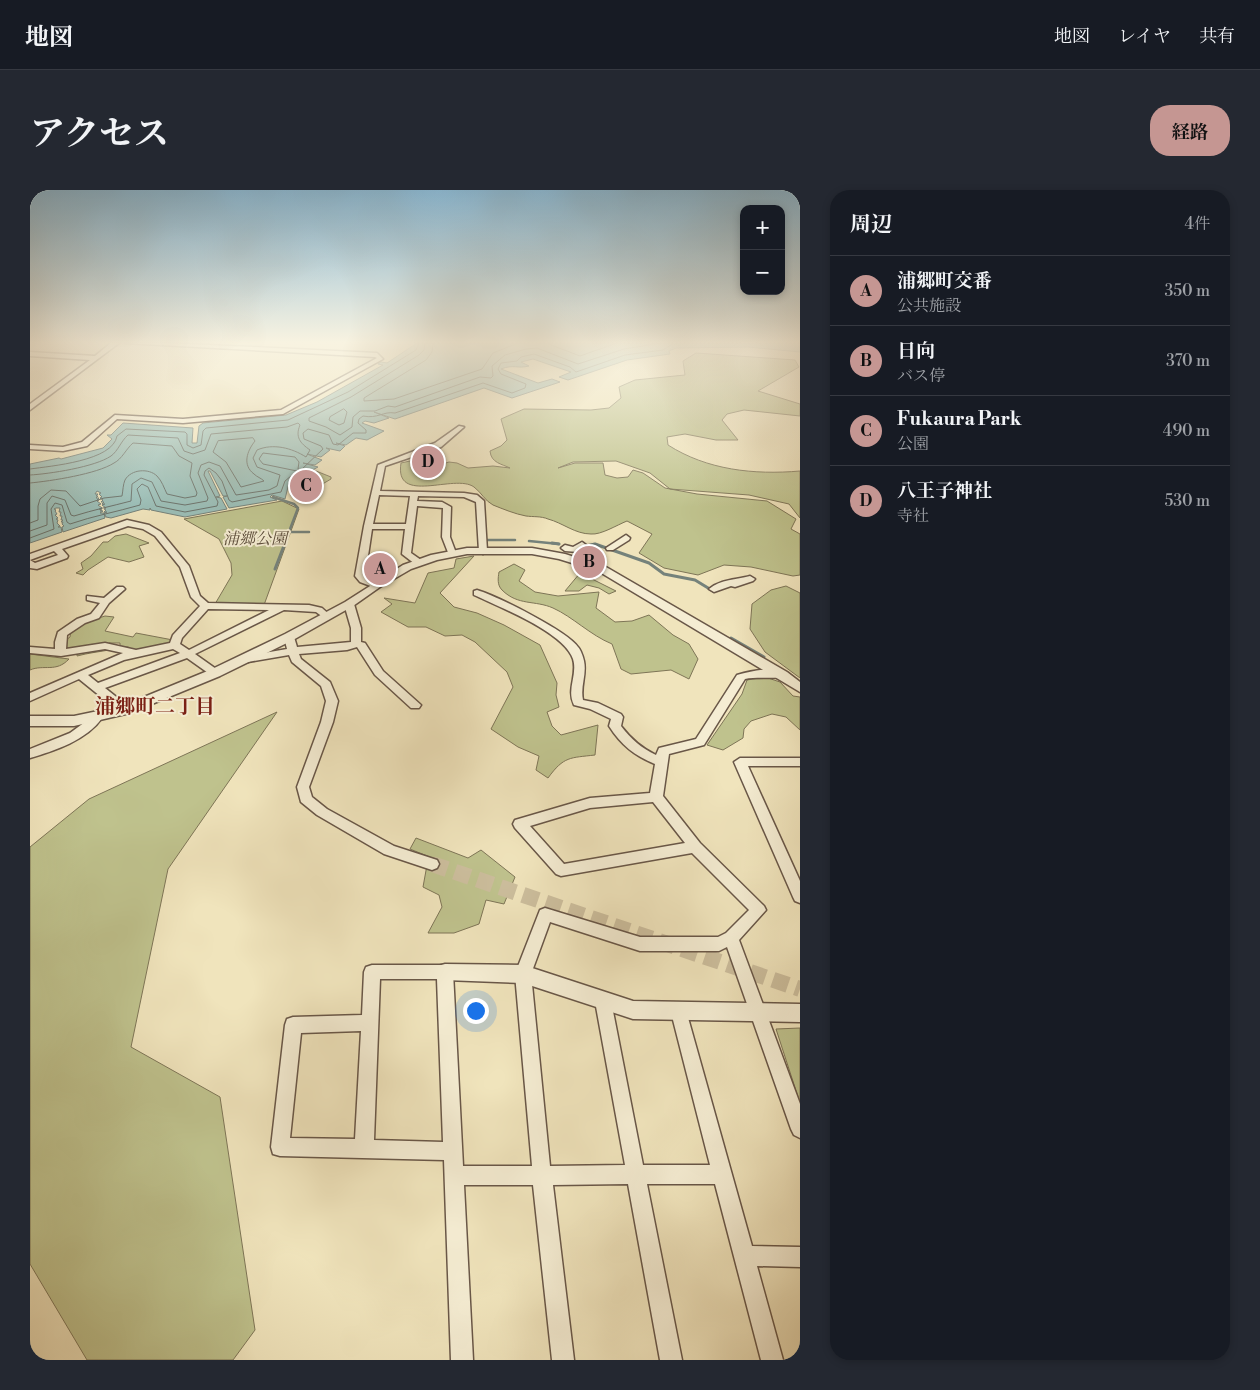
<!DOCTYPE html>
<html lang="ja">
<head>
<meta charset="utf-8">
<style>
  :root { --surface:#171b24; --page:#242831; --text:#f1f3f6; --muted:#9ea1a6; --line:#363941; --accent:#c59692 }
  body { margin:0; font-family:"Libre Bodoni","Noto Serif JP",serif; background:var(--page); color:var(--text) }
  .controls { position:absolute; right:15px; top:15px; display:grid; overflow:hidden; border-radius:10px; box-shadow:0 2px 8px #0003 }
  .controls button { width:45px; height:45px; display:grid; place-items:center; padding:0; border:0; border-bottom:1px solid var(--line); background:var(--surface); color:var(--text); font:25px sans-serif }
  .you { position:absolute; left:445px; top:820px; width:18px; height:18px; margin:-12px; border:4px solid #fff; border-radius:50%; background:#1a73e8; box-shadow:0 0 0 8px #1a73e833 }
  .badge { display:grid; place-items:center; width:32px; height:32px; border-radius:50%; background:var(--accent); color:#111; font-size:16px; font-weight:700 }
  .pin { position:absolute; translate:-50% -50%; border:2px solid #fff; box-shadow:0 1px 5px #0006 }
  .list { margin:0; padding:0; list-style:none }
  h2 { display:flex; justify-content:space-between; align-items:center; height:65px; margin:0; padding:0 20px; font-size:21px }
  h2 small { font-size:16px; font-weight:400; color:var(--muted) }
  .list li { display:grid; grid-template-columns:32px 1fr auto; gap:15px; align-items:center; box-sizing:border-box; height:70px; padding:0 20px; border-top:1px solid var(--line) }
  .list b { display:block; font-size:19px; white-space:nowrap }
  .list p { margin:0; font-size:16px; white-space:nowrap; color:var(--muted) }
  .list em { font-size:16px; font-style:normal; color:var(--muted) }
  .map { position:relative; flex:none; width:770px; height:1170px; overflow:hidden; border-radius:20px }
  header { display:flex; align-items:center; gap:30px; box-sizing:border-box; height:70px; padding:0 25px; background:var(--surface); border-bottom:1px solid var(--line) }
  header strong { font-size:24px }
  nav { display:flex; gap:28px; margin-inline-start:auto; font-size:18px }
  .intro { display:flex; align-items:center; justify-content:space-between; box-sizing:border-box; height:120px; padding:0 30px }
  h1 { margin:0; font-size:35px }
  .button { padding:12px 22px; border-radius:20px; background:var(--accent); color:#111; font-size:18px; font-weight:700 }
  main { display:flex; gap:30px; padding:0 30px }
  aside { flex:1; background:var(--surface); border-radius:20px; box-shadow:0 2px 8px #0003 }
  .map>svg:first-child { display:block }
  .green { fill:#bfc28d; stroke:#7e7557 }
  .water { fill:#9bbeb7; stroke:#75827b }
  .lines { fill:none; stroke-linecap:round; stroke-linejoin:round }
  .shore { stroke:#6c736c; stroke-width:1 }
  .stream-far1 { stroke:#75827b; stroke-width:2.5 }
  .stream { stroke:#75827b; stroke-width:3 }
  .minor-tunnel { stroke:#ccbe9d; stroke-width:16; stroke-dasharray:16 8; stroke-linecap:butt }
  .minor-casing { stroke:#695748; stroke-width:3 }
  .tertiary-casing { stroke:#695748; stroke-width:3 }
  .minor { fill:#f5edd3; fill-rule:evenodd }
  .tertiary { fill:#f5edd3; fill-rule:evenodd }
  .labels { text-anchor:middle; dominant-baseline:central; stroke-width:4; stroke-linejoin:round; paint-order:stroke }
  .far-park-label { font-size:16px; font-style:italic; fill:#5d4e3c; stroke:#f5edd3 }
  .neighbourhood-label { font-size:20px; font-weight:bold; fill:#7a1f14; stroke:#f5edd3 }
</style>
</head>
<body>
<header>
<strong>地図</strong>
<nav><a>地図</a><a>レイヤ</a><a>共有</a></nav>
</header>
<div class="intro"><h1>アクセス</h1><a class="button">経路</a></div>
<main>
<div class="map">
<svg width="770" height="1170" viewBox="0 0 770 1170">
  <rect width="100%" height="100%" fill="#f0e4bc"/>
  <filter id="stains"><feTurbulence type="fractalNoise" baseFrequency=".004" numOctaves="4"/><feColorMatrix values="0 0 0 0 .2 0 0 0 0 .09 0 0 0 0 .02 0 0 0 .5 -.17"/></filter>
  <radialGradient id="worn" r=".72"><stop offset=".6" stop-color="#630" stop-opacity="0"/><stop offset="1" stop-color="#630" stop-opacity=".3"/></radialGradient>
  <g class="green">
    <path d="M666,163L765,170L769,177L728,201L770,214V226L714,220L697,224L692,230L708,250H686L655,244L637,247L638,255C677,280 724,285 770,281V328L759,314L719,305L640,299L620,283L586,271L543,272L528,278L545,273H573L575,285L587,288L598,287L603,280L613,283L635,298L667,304L737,311L766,329L761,339L770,344V385L763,386L721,377L694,375L668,385L634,378L609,363L622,344L597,331C587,335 571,345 561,344C545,344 533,333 518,329C511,326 503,327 496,326C485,324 473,319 463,315C455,311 451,302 444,297C425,283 364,316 371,273L380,271L397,279L419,272L427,273L438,278L463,276L480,278C472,274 461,273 460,261L471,256L477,250L471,229L494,219L561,220L579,218L591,208L589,197L605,190L655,185L653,171Z"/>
    <path d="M286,281L301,287V289L284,299L272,300L269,306H261L264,293Z"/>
    <path d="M252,311L269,319L234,415L185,414L202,385L201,373L189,349L154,329Z"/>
    <path d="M96,344L119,353L109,356L114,367L99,372L78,367L58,380L53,385L46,383L53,379L51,373L61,366L73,352H78L85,346Z"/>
    <path d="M444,366L410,403L424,417L447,423L474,435L510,455L527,493L526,505L529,517L517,522L522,536L531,545L568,535L565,565C540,568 534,566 518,588L506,580L509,566L488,557L461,539L483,497L477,482L445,452L432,445L415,446L396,437H378L351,422L362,414L354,408L385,413L398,383L424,378L426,369Z"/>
    <path d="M484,374L495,380L489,391L505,402L528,406L569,402L566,418L585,432L602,431L619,425L643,445L659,454L668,469L659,489L641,480L601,484L591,479L582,454C560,445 543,427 523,418C505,410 488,416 472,400C467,395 468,388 469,382Z"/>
    <path d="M550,383L586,401L579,404L569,398L557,395L549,401H535Z"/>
    <path d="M756,396L770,403V488L735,462L720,439L722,414L741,400Z"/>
    <path d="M75,426L84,427L75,441L103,447L106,443L143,450L141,454L105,461L98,457H90V453H79V460C68,462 58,463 47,466V463L36,460V450L40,447L41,440L50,434Z"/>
    <path d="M0,464L39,469C26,483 14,474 0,480Z"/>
    <path d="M735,487L750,492L763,506L770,507V540L756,527L742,524L721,531L714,539L713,548L693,560L677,555L712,504L717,490Z"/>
    <path d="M247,522L138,679L101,857L190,907L225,1140L203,1170H57L0,1074V657L59,609Z"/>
    <path d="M386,648L438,668L451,660L485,687L474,714L456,710L449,734L424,743H398L412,717L409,705L393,697L397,675L402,668L380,659Z"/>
    <path d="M770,838V913L746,839Z"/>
  </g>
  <path class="water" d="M387,153H770V162L718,157L646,158L639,161L640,164L597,170L538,190L529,187L541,182L503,169L491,172L499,176C487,179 484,174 471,179L508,193L522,189L530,192L482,208L454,198L365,229L344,222L359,228L344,233L335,231L332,233L354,241L337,250L326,248L316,255L306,253L315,256L310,261L296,258L300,260L291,267L277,264L292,270L285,275L273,273L288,277L259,293L255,309L242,305L240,307L247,310L199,318L193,307L197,306H193L180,281H178L190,306L186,307L191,308L197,319L155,327L121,320L120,318V320L113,319L81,328L76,327L74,323L77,322H74L76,320L74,319L76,318L72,315L75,314H72L74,312H71L73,310L70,308L72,307L69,304L71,303L67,301L65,304H68L66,306H68L66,308H69L67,310H69L67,311L71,314L68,315L72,318L69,319L72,320L70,321H73L70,323H74L75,328L33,342L32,337L34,336L32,334L33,332H31L33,330H31L32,326H30L31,322H29L30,318H26L24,319L26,320L25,321L27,324L25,325L28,328L26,329L28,330L27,333L30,336L28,337H31L32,342L0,353V274L29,268L31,269L73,258L82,249L77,245H81L93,233L163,238L162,253H167L169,236L173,233L256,225L287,212L353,175L348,174L351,172L357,173Z"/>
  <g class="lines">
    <g class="shore">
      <path d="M395,153L394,160L389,165L321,207L279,228V231L296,237L310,245L322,237L323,227L330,221H345L358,216L365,217L450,187L461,188L463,186L462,176L475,165L496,159L507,158L548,174L594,159L631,153"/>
      <path d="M403,153L402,162L396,170L334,208V211L364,209L452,179L463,163L488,153"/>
      <path d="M516,153L550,166L587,153"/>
      <path d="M314,219L317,222L314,233L309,235L299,230L300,227Z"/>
      <path d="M223,248L225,251C217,261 212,275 224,284C227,287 231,288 234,291L211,297L196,272L183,262L188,251Z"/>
      <path d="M0,279C21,276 83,271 87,246L96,239L155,242L157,244V255L163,258L171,255L173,241L176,238L258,230L318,202L386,160L389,153"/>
      <path d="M0,285C19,284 65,277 81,266C88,261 91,251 98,245L148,248L154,261L163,264L175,260L181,244L257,237L268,233L270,235C265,247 270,253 280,260L276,267C262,258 243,253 227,260L223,268L227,277L250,285L247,296L239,300L206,305L190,276L179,272L171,275L168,283L178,308L177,311L155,315L131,311L122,292L111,288L102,294L101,311C82,316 63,320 44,326L41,325L35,310L22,306L17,313V335L0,341"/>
      <path d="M0,293C21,291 67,284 84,273C92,269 96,259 103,253L142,256L149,266L162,273L160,286L167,303L166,306L155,308L137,304C134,298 132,291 127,286C119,278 101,279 95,290C93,294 93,301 92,306L74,308L50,316L36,301L21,300L10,309L8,316V330L0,333"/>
      <path d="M0,348L24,339L21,319L25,313L32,315L37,332L40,334C63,326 86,322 110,315L111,310L107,299L112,294L118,297L126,316L155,322L187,316L188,312L174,285L175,281L179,278L186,283L192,291L199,310L202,312L251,302L255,291L267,281L233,274L229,269L233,263L265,267L269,272L268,279L271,280L293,259L291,256L274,249L273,243L278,239L299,245L303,254L308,255L323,243H336V240L328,233L329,229L333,226C348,229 353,221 365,223L453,193L482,203L495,198L496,194L471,184L468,179L471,173L487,171L491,167L504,164L540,177L546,182L595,165L633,160L644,153"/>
    </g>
    <g class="stream-far1">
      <path d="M243,307L264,314L268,318L254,355"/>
      <path d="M259,342H279"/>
      <path d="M456,350H485"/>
      <path d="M499,351L529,354"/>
      <path d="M562,355H567"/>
    </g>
    <g class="stream">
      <path d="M522,353L529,354"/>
      <path d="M552,357L565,354L619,373L634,384L665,390L683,401"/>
      <path d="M245,379L255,353"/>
      <path d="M701,448L734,467"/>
    </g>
    <path class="minor-tunnel" d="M402,674L770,799"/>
    <g class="minor-casing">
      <g id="minor">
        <path d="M95,153H138L347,163L353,169L253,224L153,233L87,229L57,256L33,261L0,259V255L33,257L52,252L85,225L153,229L251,220L347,168L345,167Z"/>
        <path d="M429,236L434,237L411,257L355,276L350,301L434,303L447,305L454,311L457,361L453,364L449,361L446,312L434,307L388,306L387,311L412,312L421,317L420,347L426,363L422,366L419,365L412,347L413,318L387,316L381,363L391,370V374H385L372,364L375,339H342L335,386L351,395L346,398L330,392L325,386L334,336L348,275L405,253ZM349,305L380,306L376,334H343Z"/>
        <path d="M97,330L119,335L131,342L159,376L170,406L178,413L279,415L292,418L302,427L297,430L286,422L254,420L165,464L189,481L190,483L189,485H181L157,468L75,498L99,517L101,520L99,523H91L49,489L0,511V503L93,463L75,459L31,466L0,463V457L25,459V452L28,442L47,429L61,424L70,413L57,410V406L74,408L87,397H93L95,399L79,413L69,428L55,433L37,445L36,459L75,453L106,460L140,453L143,445L170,416L161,407L150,377L125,346L113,339L98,336L32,359L38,366L37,368L7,379L0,378V370L5,373L28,365L24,361L0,370V364ZM178,419L239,420L159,460L150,454L152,448ZM143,459L150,463L68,493L58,485L94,470Z"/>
        <path d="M596,345L600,348L599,350L583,360H577L576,358Z"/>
        <path d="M552,352L556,355L548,362L535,361L531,358L535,355L543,357Z"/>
        <path d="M720,386L725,389L723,391L705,397L701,396L684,402L679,399C691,389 706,390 720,386Z"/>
        <path d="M447,400C467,406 537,441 548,457C551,460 553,467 554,471C557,485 550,496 553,510L568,513L591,524L593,527L591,536C601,549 611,558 626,565L629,558L666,549L707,485C720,481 747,475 757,485C751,490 727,486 715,489L674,555L639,564L633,606L670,653L734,716L736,720L709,750L770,914V948L764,945L761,939L697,757L689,761H610L520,732L501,784L520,976L595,975L565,811L567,806L573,804L579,806L581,811L613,975H680L641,822L643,817L649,814L655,817L722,1056L770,1057V1077L727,1076L753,1170H731L685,994H617L652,1170H630L598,994L523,995L544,1170H522L503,995H434L443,1170H421L414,970L250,966L243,964L241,957L255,835L257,829L263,827L332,825L334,782L336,777L342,775H415L421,777L423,782L433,976H502L485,784L510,720L515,718L610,747H688L696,743L719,720L662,663L531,686L526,684L485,638L483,634L485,630L560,608L620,603L625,574C605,566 591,555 579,536L581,529L560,519L544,515C536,499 548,485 543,469C534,442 469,417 444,405V401ZM623,612L655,653L534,674L500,636L560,618ZM350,789H407L413,952L344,950ZM331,841L325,949L260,948L271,843Z"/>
        <path d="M319,411L324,414L331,438V452L335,453L353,481L391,515L389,518H381L345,485L327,457L317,460L269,464L271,469L300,492L308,511L303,532L279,597L282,607L297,619L364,656L407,670L409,674L407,678L402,680L354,664L287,625L271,612L267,597L291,532L296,511L291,496L262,472L259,465L212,473L207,470L212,467L257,459L254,447L259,444L264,447L267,457L321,452V438L314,414Z"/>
        <path d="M66,524L72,528C57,550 24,561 0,568V559L40,543Z"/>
        <path d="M710,568H770V576H718L770,691V713L765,711L763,707L704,572Z"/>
      </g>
    </g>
    <g class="tertiary-casing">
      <g id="tertiary">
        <path d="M81,153H89L0,220V214L60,170L0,166V162L65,166Z"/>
        <path d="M437,358H502L535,364L576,377L757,482L770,492V502L568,381L529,369L502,364H437L407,370L381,379L350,397L323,416L263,450L190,486L100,523L44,536H0V526H44L92,516L180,480L255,444L315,412L373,375L401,365Z"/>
        <path d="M415,774L493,775L603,811L770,814V832L603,829L493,793L415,790L408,788L406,782L408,776Z"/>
      </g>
    </g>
    <use href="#minor" class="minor"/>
    <use href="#tertiary" class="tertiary"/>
  </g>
  <linearGradient id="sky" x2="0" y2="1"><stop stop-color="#89b8d4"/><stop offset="0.48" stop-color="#f8f3e1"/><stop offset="1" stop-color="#f8f3e1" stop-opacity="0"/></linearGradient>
  <rect width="770" height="317" fill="url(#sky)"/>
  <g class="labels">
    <g class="far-park-label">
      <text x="225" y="349">浦郷公園</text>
    </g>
    <g class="neighbourhood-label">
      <text x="125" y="517">浦郷町二丁目</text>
    </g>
  </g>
  <rect width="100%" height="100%" filter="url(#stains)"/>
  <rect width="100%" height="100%" fill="url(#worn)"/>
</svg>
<div class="controls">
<button>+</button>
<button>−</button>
</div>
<div class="you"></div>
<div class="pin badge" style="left:350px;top:379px">A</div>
<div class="pin badge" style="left:559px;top:372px">B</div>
<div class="pin badge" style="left:276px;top:296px">C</div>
<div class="pin badge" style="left:398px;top:272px">D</div>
</div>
<aside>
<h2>周辺<small>4件</small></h2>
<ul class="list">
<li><span class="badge">A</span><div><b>浦郷町交番</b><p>公共施設</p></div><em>350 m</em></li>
<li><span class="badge">B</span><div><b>日向</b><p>バス停</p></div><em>370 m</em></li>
<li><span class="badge">C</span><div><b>Fukaura Park</b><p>公園</p></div><em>490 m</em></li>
<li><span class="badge">D</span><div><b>八王子神社</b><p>寺社</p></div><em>530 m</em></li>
</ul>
</aside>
</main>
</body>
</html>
